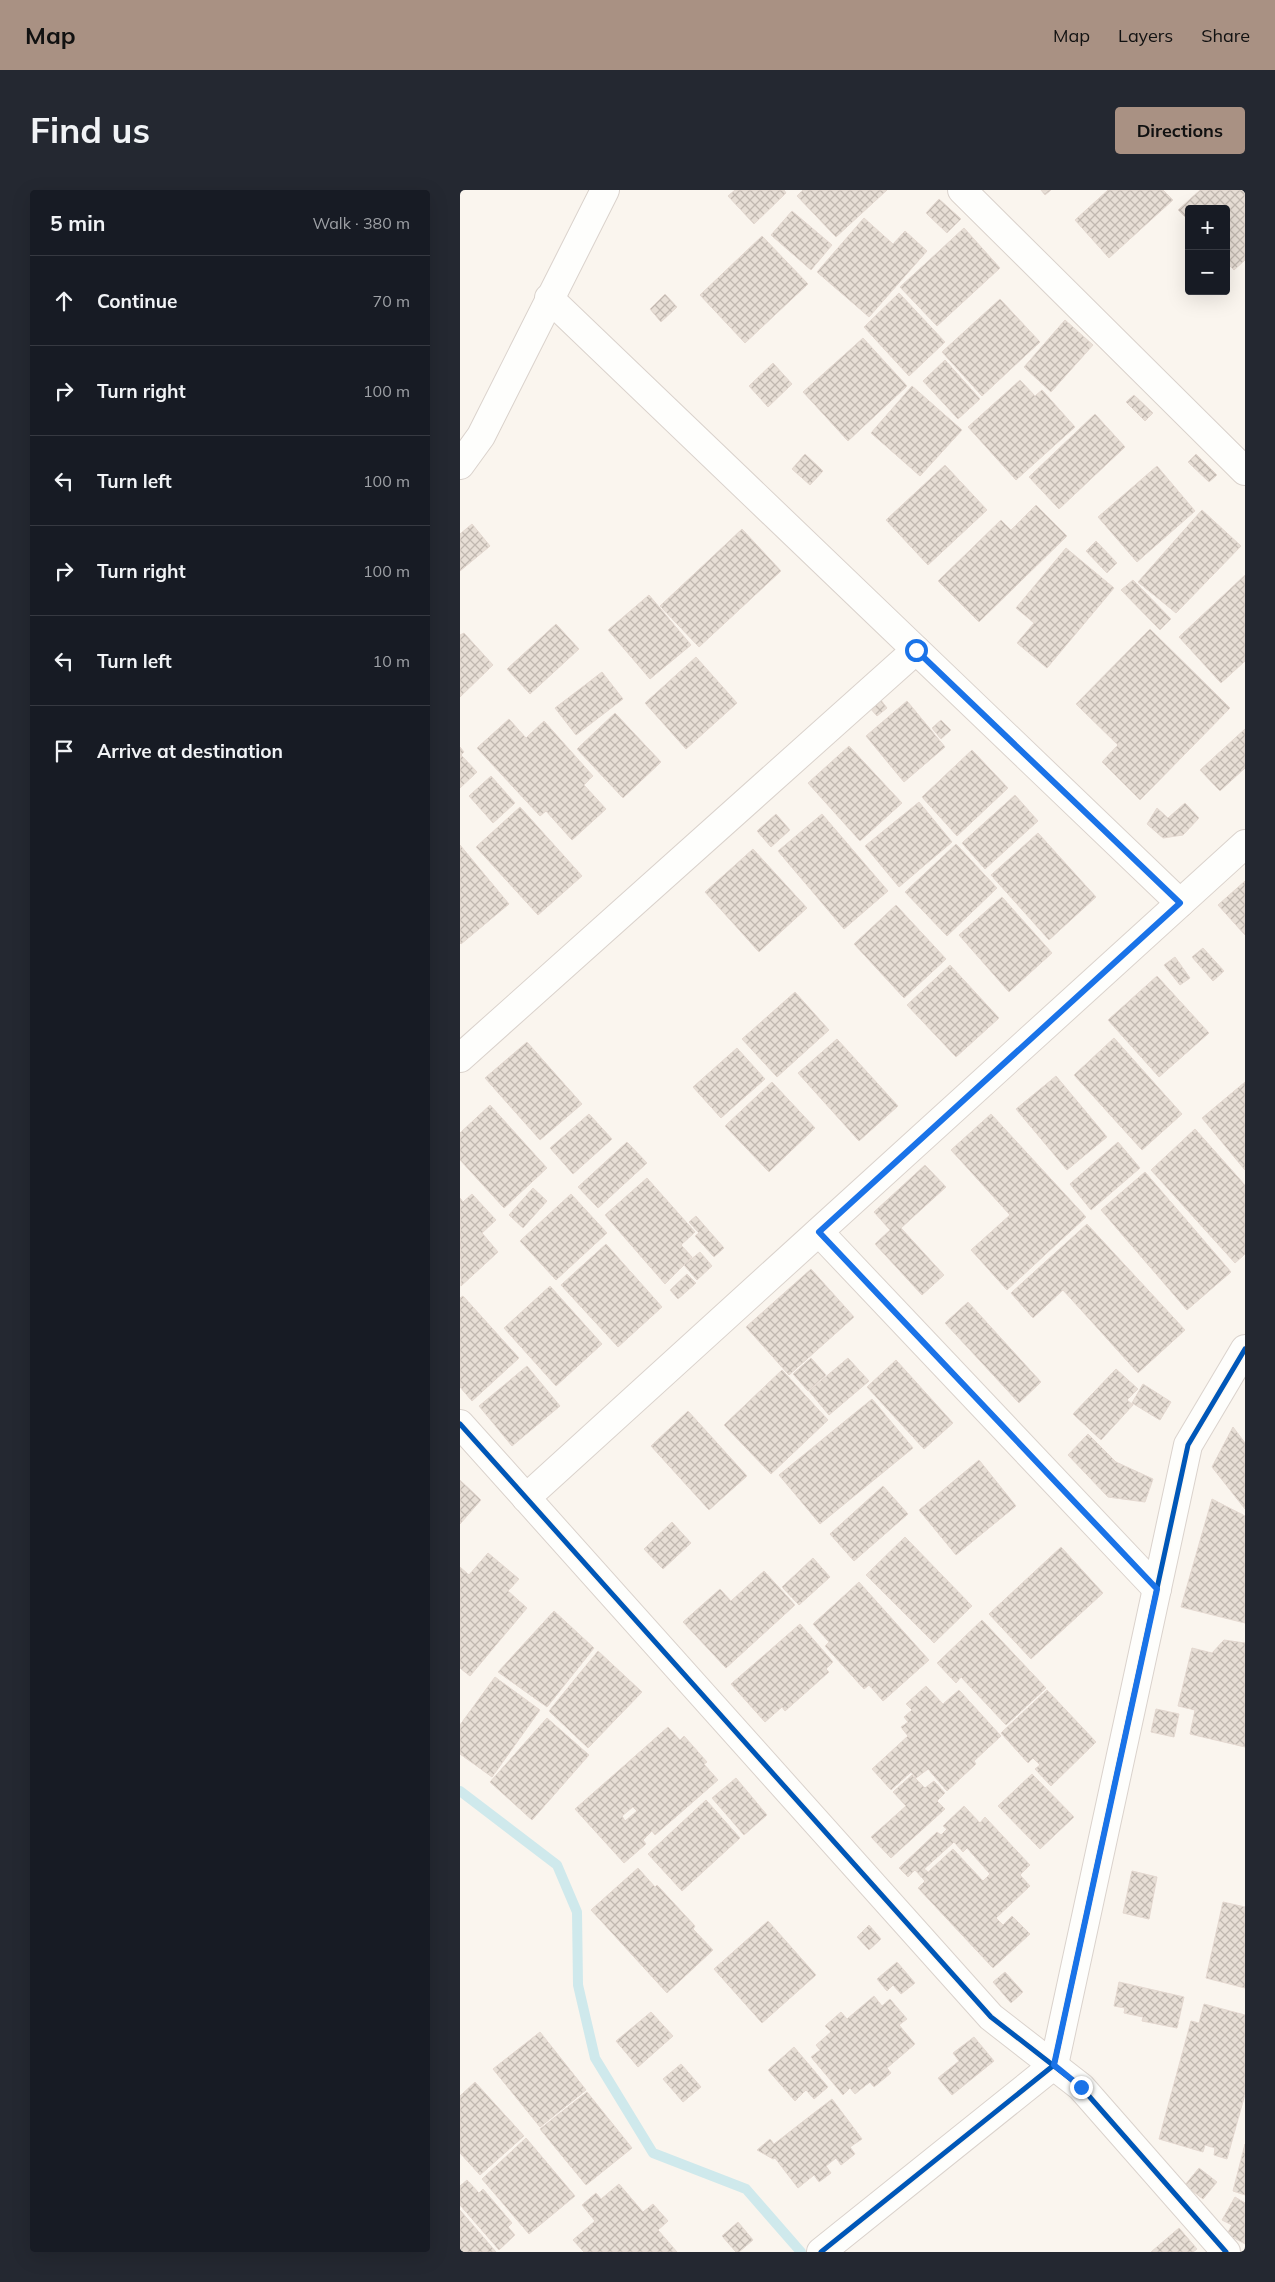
<!DOCTYPE html>
<html lang="en">
<head>
<meta charset="utf-8">
<style>
  :root { --surface:#171b24; --page:#242831; --text:#f1f3f6; --muted:#9ea1a6; --line:#363941; --accent:#a99183 }
  body { margin:0; font-family:Mulish,sans-serif; background:var(--page); color:var(--text) }
  .controls { position:absolute; right:15px; top:15px; display:grid; overflow:hidden; border-radius:5px; box-shadow:0 5px 20px #0002 }
  .controls button { width:45px; height:45px; display:grid; place-items:center; padding:0; border:0; border-bottom:1px solid var(--line); background:var(--surface); color:var(--text); font:25px sans-serif }
  .stop { position:absolute; width:15px; height:15px; margin:-11px; border:4px solid #1a73e8; border-radius:50%; background:#fff }
  .stop.end { background:#1a73e8; border-color:#fff; box-shadow:0 1px 5px #0008 }
  .list { margin:0; padding:0; list-style:none }
  h2 { display:flex; justify-content:space-between; align-items:center; height:65px; margin:0; padding:0 20px; font-size:21px }
  h2 small { font-size:16px; font-weight:400; color:var(--muted) }
  .list li { display:grid; grid-template-columns:32px 1fr auto; gap:15px; align-items:center; box-sizing:border-box; height:90px; padding:0 20px; border-top:1px solid var(--line) }
  .list b { display:block; font-size:19px; white-space:nowrap }
  .list em { font-size:16px; font-style:normal; color:var(--muted) }
  .icon { flex:none; width:28px; height:28px; fill:none; stroke:currentColor; stroke-width:2; stroke-linecap:round; stroke-linejoin:round }
  .map { position:relative; flex:none; width:785px; height:2062px; overflow:hidden; border-radius:5px }
  header { display:flex; align-items:center; gap:30px; box-sizing:border-box; height:70px; padding:0 25px; background:var(--accent); color:#111 }
  header strong { font-size:24px }
  nav { display:flex; gap:28px; margin-inline-start:auto; font-size:18px }
  .intro { display:flex; align-items:center; justify-content:space-between; box-sizing:border-box; height:120px; padding:0 30px }
  h1 { margin:0; font-size:35px }
  .button { padding:12px 22px; border-radius:5px; background:var(--accent); color:#111; font-size:18px; font-weight:700 }
  main { display:flex; gap:30px; padding:0 30px }
  aside { flex:1; background:var(--surface); border-radius:5px; box-shadow:0 5px 20px #0002 }
  .map>svg:first-child { display:block }
  .lines { fill:none; stroke-linecap:round; stroke-linejoin:round }
  .stream { stroke:#cfe9ec; stroke-width:10 }
  .building { fill:url(#building-cross-hatch); stroke:#e4d8d0; fill-rule:evenodd }
  .minor-casing { stroke:#dad2cc; stroke-width:30 }
  .minor { stroke:#fefefc; stroke-width:28 }
  .cycleway-casing { stroke:#fffaf2; stroke-width:8 }
  .cycleway { stroke:#0057b8; stroke-width:5 }
  .route { stroke:#1a73e8; stroke-width:6 }
</style>
</head>
<body>
<header>
<strong>Map</strong>
<nav><a>Map</a><a>Layers</a><a>Share</a></nav>
</header>
<div class="intro"><h1>Find us</h1><a class="button">Directions</a></div>
<main>
<aside>
<h2>5 min<small>Walk · 380 m</small></h2>
<ul class="list">
<li><svg class="icon" aria-label="ahead" viewBox="0 0 24 24"><path d="M12 20V5M6 11l6-6 6 6"/></svg><div><b>Continue</b></div><em>70 m</em></li>
<li><svg class="icon" aria-label="right" viewBox="0 0 24 24"><path d="M7 20v-9h11M14 6l5 5-5 5"/></svg><div><b>Turn right</b></div><em>100 m</em></li>
<li><svg class="icon" aria-label="left" viewBox="0 0 24 24"><path d="M17 20v-9H6M10 6l-5 5 5 5"/></svg><div><b>Turn left</b></div><em>100 m</em></li>
<li><svg class="icon" aria-label="right" viewBox="0 0 24 24"><path d="M7 20v-9h11M14 6l5 5-5 5"/></svg><div><b>Turn right</b></div><em>100 m</em></li>
<li><svg class="icon" aria-label="left" viewBox="0 0 24 24"><path d="M17 20v-9H6M10 6l-5 5 5 5"/></svg><div><b>Turn left</b></div><em>10 m</em></li>
<li><svg class="icon" aria-label="arrive" viewBox="0 0 24 24"><path d="M6 21V4h12l-3 4 3 4H6"/></svg><div><b>Arrive at destination</b></div></li>
</ul>
</aside>
<div class="map">
<svg width="785" height="2062" viewBox="0 0 785 2062">
  <defs>
    <pattern id="building-cross-hatch" width="8" height="8" patternUnits="userSpaceOnUse" patternTransform="scale(1.25)"><rect width="8" height="8" fill="#e7ded5"/><path d="M0 0l8 8M0 8l8-8" fill="none" stroke="#c0b7af"/></pattern>
  </defs>
  <rect width="100%" height="100%" fill="#faf5ee"/>
  <g class="lines">
    <path class="stream" d="M0,1601L97,1675L117,1722L118,1795L135,1868L193,1963L286,1999L341,2062"/>
  </g>
  <g class="building">
    <path d="M275,0H324L326,3L294,34L268,6Z"/>
    <path d="M343,0H427L376,47L337,6Z"/>
    <path d="M581,0H591L585,5Z"/>
    <path d="M648,0H703L713,10L649,68L615,30Z"/>
    <path d="M740,0H785V70L774,80L766,72V19H729V31L718,20Z"/>
    <path d="M479,9L501,29L487,43L466,23Z"/>
    <path d="M332,21L372,55L351,80L311,45Z"/>
    <path d="M404,28L433,54L445,41L467,61L409,127L357,82Z"/>
    <path d="M504,38L540,78L477,136L440,97Z"/>
    <path d="M302,46L348,94L285,153L240,105Z"/>
    <path d="M439,103L485,152L449,186L404,137Z"/>
    <path d="M205,104L217,117L201,132L190,119Z"/>
    <path d="M540,109L580,152L522,206L482,162Z"/>
    <path d="M605,130L633,155L591,202L564,177Z"/>
    <path d="M403,148L447,196L388,251L343,202Z"/>
    <path d="M485,170L520,209L498,229L463,191Z"/>
    <path d="M313,173L332,194L308,217L289,196Z"/>
    <path d="M560,190L575,206L582,200L615,237L556,290L508,237Z"/>
    <path d="M452,196L502,240L460,286L411,243Z"/>
    <path d="M674,205L693,223L685,231L666,212Z"/>
    <path d="M635,224L665,257L599,319L569,287Z"/>
    <path d="M345,264L363,281L350,295L332,279Z"/>
    <path d="M736,264L757,285L749,292L728,272Z"/>
    <path d="M485,275L527,320L468,375L426,330Z"/>
    <path d="M697,276L735,321L677,372L638,327Z"/>
    <path d="M576,315L607,346L519,432L478,391L541,330L551,340Z"/>
    <path d="M742,320L781,356L716,423L678,392Z"/>
    <path d="M12,334L30,356L0,381V344Z"/>
    <path d="M282,339L321,381L239,457L200,416Z"/>
    <path d="M636,351L657,373L647,383L626,361Z"/>
    <path d="M606,358L654,398L587,478L557,453L574,433L556,418Z"/>
    <path d="M785,385V471L761,493L719,447Z"/>
    <path d="M673,390L711,429L700,440L661,400Z"/>
    <path d="M189,405L231,455L190,489L148,440Z"/>
    <path d="M96,434L119,459L70,504L47,479Z"/>
    <path d="M690,439L770,518L680,610L642,572L658,555L616,514Z"/>
    <path d="M4,443L33,475L0,507V445Z"/>
    <path d="M236,467L277,513L226,559L185,513Z"/>
    <path d="M142,482L163,509L116,545L95,518Z"/>
    <path d="M420,509L427,518L417,526L410,518Z"/>
    <path d="M447,511L485,557L444,592L406,546Z"/>
    <path d="M155,523L201,572L163,608L117,559Z"/>
    <path d="M49,529L66,548L84,531L133,586L124,595L146,619L112,650L86,621L80,626L17,558Z"/>
    <path d="M481,530L491,540L481,549L472,538Z"/>
    <path d="M785,539V578L760,601L740,580Z"/>
    <path d="M389,556L442,613L400,651L348,593Z"/>
    <path d="M0,557L4,562L1,565L17,582L0,598Z"/>
    <path d="M512,560L548,598L497,646L462,607Z"/>
    <path d="M31,586L55,613L33,633L9,606Z"/>
    <path d="M555,605L578,631L525,679L502,653Z"/>
    <path d="M459,612L492,652L439,697L405,656Z"/>
    <path d="M725,613L739,628L723,645L703,648L687,634L697,618L708,628Z"/>
    <path d="M60,617L122,686L78,725L16,657Z"/>
    <path d="M316,624L330,640L311,657L297,641Z"/>
    <path d="M362,624L428,701L384,739L318,661Z"/>
    <path d="M578,643L636,707L589,750L531,685Z"/>
    <path d="M496,654L537,698L487,746L445,702Z"/>
    <path d="M0,655L49,714L1,754L0,753Z"/>
    <path d="M293,659L347,718L299,762L245,702Z"/>
    <path d="M785,691V745L758,715Z"/>
    <path d="M542,707L592,763L549,802L499,745Z"/>
    <path d="M436,715L486,769L444,808L394,754Z"/>
    <path d="M743,758L764,781L753,791L732,767Z"/>
    <path d="M715,767L730,788L720,795L704,775Z"/>
    <path d="M490,775L539,828L496,867L447,815Z"/>
    <path d="M697,786L749,843L699,887L648,830Z"/>
    <path d="M335,802L369,840L317,887L282,849Z"/>
    <path d="M654,848L722,924L682,960L614,885Z"/>
    <path d="M377,849L438,916L399,951L338,883Z"/>
    <path d="M67,852L122,914L80,950L25,888Z"/>
    <path d="M277,858L305,889L261,928L233,897Z"/>
    <path d="M596,886L647,947L607,980L556,919Z"/>
    <path d="M312,892L355,938L309,982L265,936Z"/>
    <path d="M785,892V980L742,928Z"/>
    <path d="M30,915L87,978L44,1018L0,970V943Z"/>
    <path d="M129,924L152,949L113,984L90,958Z"/>
    <path d="M531,924L626,1027L547,1100L511,1060L550,1025L491,960Z"/>
    <path d="M735,939L785,995V1064L775,1073L691,980Z"/>
    <path d="M167,952L187,973L138,1018L118,997Z"/>
    <path d="M658,952L680,978L631,1020L610,994Z"/>
    <path d="M465,975L486,997L441,1038L484,1085L462,1105L415,1054L430,1040L414,1022Z"/>
    <path d="M685,982L771,1082L727,1120L641,1020Z"/>
    <path d="M187,988L235,1042L221,1055L232,1067L205,1094L145,1025Z"/>
    <path d="M73,998L87,1011L63,1038L49,1025Z"/>
    <path d="M12,1004L36,1030L22,1043L38,1062L1,1096L0,1008L3,1012Z"/>
    <path d="M111,1004L147,1043L96,1090L60,1051Z"/>
    <path d="M236,1026L264,1058L254,1067L235,1046L239,1043L229,1032Z"/>
    <path d="M627,1034L725,1140L678,1183L603,1100L573,1128L551,1103Z"/>
    <path d="M146,1054L202,1117L158,1157L101,1095Z"/>
    <path d="M240,1062L252,1076L237,1090L224,1075Z"/>
    <path d="M351,1079L394,1127L329,1185L286,1137Z"/>
    <path d="M227,1084L236,1093L218,1109L210,1100Z"/>
    <path d="M90,1096L142,1154L96,1196L44,1138Z"/>
    <path d="M3,1106L59,1168L12,1211L0,1197V1108Z"/>
    <path d="M508,1112L581,1192L559,1213L485,1133Z"/>
    <path d="M351,1168L366,1185L348,1201L333,1184Z"/>
    <path d="M388,1168L409,1191L369,1225L349,1201Z"/>
    <path d="M436,1170L493,1233L464,1259L407,1197Z"/>
    <path d="M67,1176L100,1216L52,1256L19,1216Z"/>
    <path d="M656,1179L678,1199L667,1210L673,1215L641,1250L613,1224Z"/>
    <path d="M322,1180L368,1230L311,1284L264,1235Z"/>
    <path d="M683,1194L711,1212L700,1230L672,1213Z"/>
    <path d="M412,1209L453,1258L360,1334L319,1285Z"/>
    <path d="M228,1221L287,1286L249,1320L191,1256Z"/>
    <path d="M773,1237L785,1253V1319L752,1277Z"/>
    <path d="M628,1244L656,1272L693,1289L685,1312L648,1307L608,1265Z"/>
    <path d="M519,1270L556,1316L496,1365L459,1320Z"/>
    <path d="M0,1290L21,1310L0,1334Z"/>
    <path d="M423,1296L448,1324L394,1371L370,1344Z"/>
    <path d="M752,1309L785,1326V1433L721,1417Z"/>
    <path d="M212,1332L231,1353L203,1379L184,1359Z"/>
    <path d="M445,1347L512,1416L474,1453L406,1385Z"/>
    <path d="M601,1357L643,1403L571,1469L529,1424Z"/>
    <path d="M28,1363L59,1389L48,1401L67,1418L10,1486L0,1478V1377L9,1385Z"/>
    <path d="M353,1368L370,1387L339,1415L322,1397Z"/>
    <path d="M304,1381L335,1415L266,1478L223,1432L260,1399L271,1411Z"/>
    <path d="M399,1392L469,1470L423,1511L409,1495L404,1499L365,1456L369,1452L353,1434Z"/>
    <path d="M94,1421L134,1458L87,1517L38,1482Z"/>
    <path d="M522,1430L586,1498L546,1535L501,1487L496,1493L477,1473Z"/>
    <path d="M340,1434L373,1472L366,1479L369,1482L325,1521L322,1517L305,1532L271,1494Z"/>
    <path d="M764,1450L785,1453V1557L730,1544L735,1520L718,1516L732,1458L752,1463Z"/>
    <path d="M138,1461L182,1502L128,1558L89,1521Z"/>
    <path d="M35,1487L80,1520L32,1587L0,1564V1535Z"/>
    <path d="M466,1496L483,1514L499,1500L541,1546L514,1571L516,1574L487,1601L468,1579L456,1588L451,1582L431,1600L412,1579L448,1546L441,1537L448,1532L444,1527L452,1520L446,1514Z"/>
    <path d="M587,1500L636,1552L591,1596L575,1579L580,1575L573,1568L568,1573L541,1543Z"/>
    <path d="M696,1519L719,1524L714,1547L691,1542Z"/>
    <path d="M87,1528L129,1565L72,1630L30,1592Z"/>
    <path d="M208,1537L220,1550L224,1546L247,1572L244,1574L258,1590L195,1645L192,1641L183,1650L186,1654L164,1673L115,1619ZM173,1617L177,1621L165,1631L162,1626Z"/>
    <path d="M572,1584L614,1627L580,1659L538,1616Z"/>
    <path d="M452,1585L465,1598L474,1591L485,1603L477,1611L485,1619L431,1668L411,1647L446,1616L433,1602Z"/>
    <path d="M276,1588L307,1625L284,1645L252,1608Z"/>
    <path d="M246,1610L280,1648L222,1701L188,1664Z"/>
    <path d="M504,1616L520,1633L525,1627L570,1675L560,1685L570,1696L536,1728L543,1735L552,1726L570,1744L533,1778L458,1698L465,1691L455,1680L448,1687L439,1678L477,1642L481,1645L487,1639L483,1636ZM494,1652L503,1662L507,1658L530,1684L523,1691L493,1659L468,1682L464,1679Z"/>
    <path d="M178,1678L195,1697L197,1695L235,1736L233,1739L253,1760L207,1803L131,1720Z"/>
    <path d="M672,1681L697,1687L689,1729L663,1723Z"/>
    <path d="M763,1712L785,1717V1798L746,1788Z"/>
    <path d="M308,1731L356,1785L302,1833L254,1779Z"/>
    <path d="M409,1735L421,1749L409,1760L397,1747Z"/>
    <path d="M437,1772L455,1793L441,1804L433,1795L427,1801L417,1789Z"/>
    <path d="M545,1782L563,1802L551,1813L533,1792Z"/>
    <path d="M659,1792L724,1807L717,1838L682,1831L683,1827L664,1823L665,1818L654,1816Z"/>
    <path d="M414,1806L422,1816L430,1809L447,1829L439,1835L455,1854L427,1878L431,1883L414,1897L410,1892L395,1904L390,1898L383,1905L351,1867L360,1860L356,1855L371,1842L365,1836L381,1822L387,1829Z"/>
    <path d="M744,1814L785,1825V1904L767,1969L754,1965L755,1958L745,1955L743,1962L699,1949L731,1831L739,1833Z"/>
    <path d="M191,1822L213,1846L178,1877L156,1851Z"/>
    <path d="M80,1842L126,1900L80,1937L33,1879Z"/>
    <path d="M514,1847L534,1871L492,1905L478,1888L499,1871L493,1863Z"/>
    <path d="M334,1857L368,1897L354,1909L346,1900L335,1911L308,1880Z"/>
    <path d="M221,1874L241,1897L223,1912L203,1889Z"/>
    <path d="M15,1892L64,1946L20,1985L0,1963V1906Z"/>
    <path d="M127,1902L172,1958L126,1995L80,1939Z"/>
    <path d="M372,1909L402,1949L390,1957L395,1964L381,1975L376,1968L366,1976L371,1983L359,1992L354,1985L338,1998L315,1968L313,1969L297,1960L310,1949L314,1954Z"/>
    <path d="M66,1948L115,2006L69,2044L22,1989Z"/>
    <path d="M785,1954V2005L773,2001Z"/>
    <path d="M739,1978L757,1992L743,2009L725,1995Z"/>
    <path d="M7,1990L19,2003L23,1999L52,2033L48,2037L55,2045L39,2060L0,2015V1996Z"/>
    <path d="M159,1994L183,2022L193,2014L208,2031L198,2040L217,2062H124L113,2050L135,2031L122,2015L136,2003L141,2009Z"/>
    <path d="M775,2007L785,2013V2054L767,2044L772,2035L762,2030Z"/>
    <path d="M0,2020L36,2062H0Z"/>
    <path d="M278,2032L293,2050L279,2062H276L262,2046Z"/>
    <path d="M719,2038L737,2059L733,2062H691Z"/>
  </g>
  <g class="lines">
    <g class="minor-casing">
      <g id="minor">
        <path d="M502,0L785,281"/>
        <path d="M89,108L720,713"/>
        <path d="M0,275L21,246L145,0"/>
        <path d="M0,868L456,460"/>
        <path d="M359,1042L697,1399"/>
        <path d="M0,1234L531,1827L621,1897L766,2062"/>
        <path d="M66,1308L785,654"/>
        <path d="M361,2062L594,1875L728,1255L785,1159"/>
      </g>
    </g>
    <use href="#minor" class="minor"/>
    <g class="cycleway-casing">
      <g id="cycleway">
        <path d="M0,1234L531,1827L621,1897L766,2062"/>
        <path d="M361,2062L594,1875L728,1255L785,1159"/>
      </g>
    </g>
    <use href="#cycleway" class="cycleway"/>
  </g>
  <g class="lines">
    <path class="route" d="M456,460L720,713L359,1042L697,1399L594,1875L621,1897"/>
  </g>
</svg>
<div class="controls">
<button>+</button>
<button>−</button>
</div>
<div class="stop" style="left:456px;top:460px"></div>
<div class="stop end" style="left:621px;top:1897px"></div>
</div>
</main>
</body>
</html>
